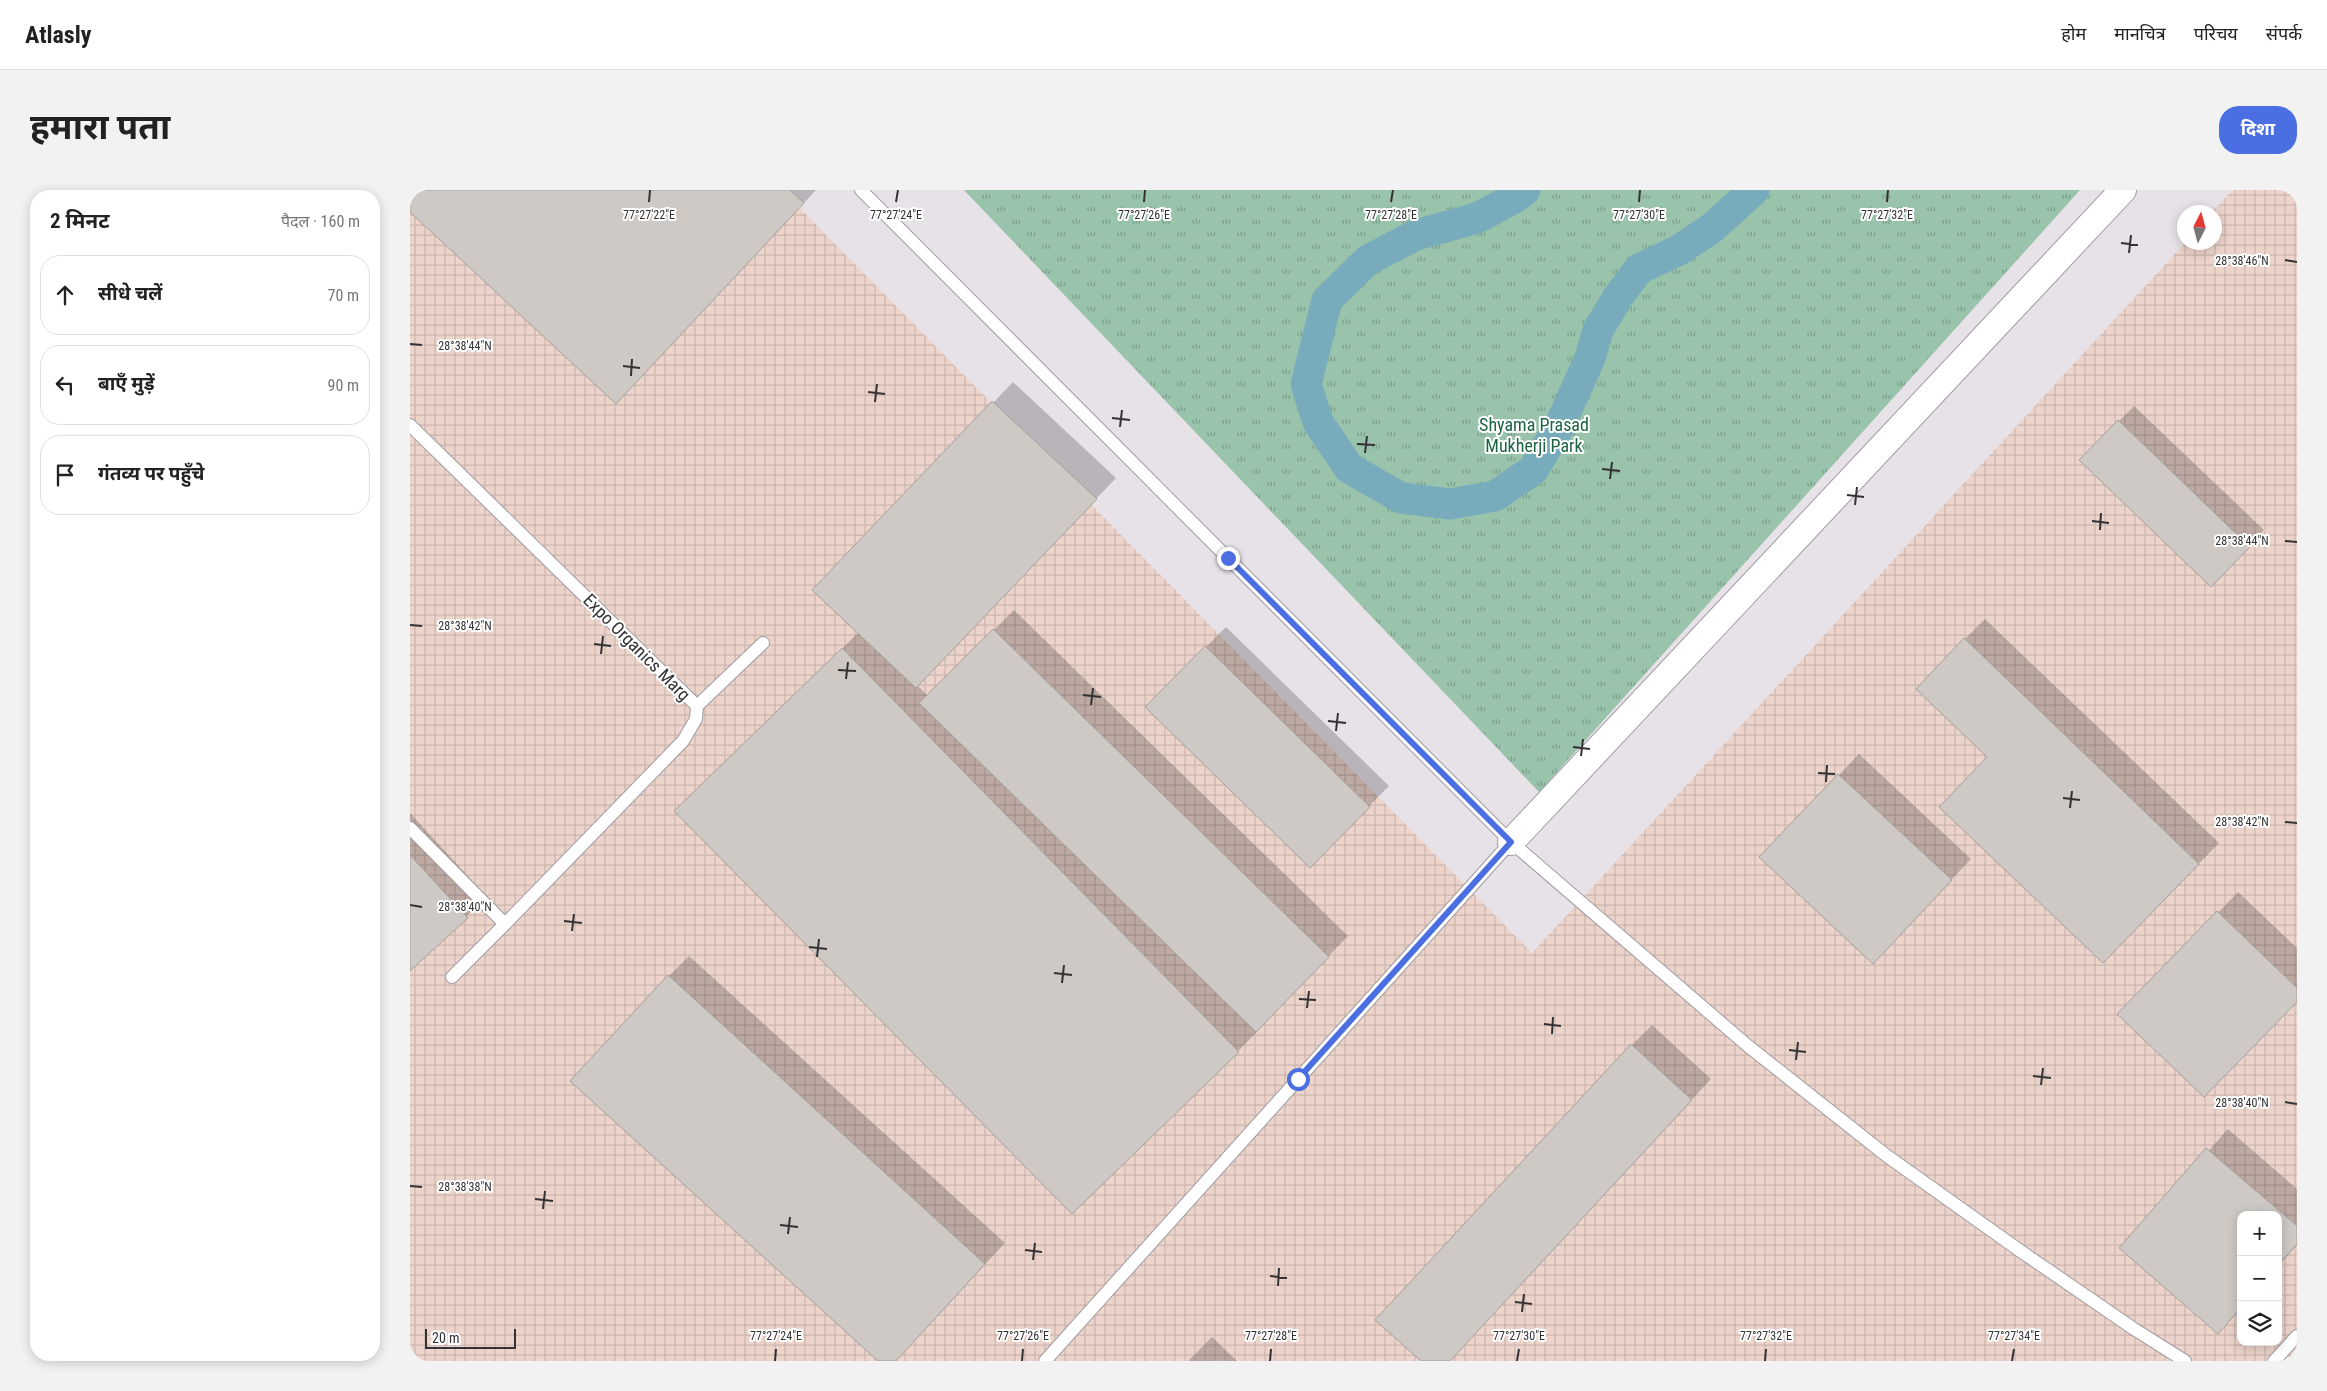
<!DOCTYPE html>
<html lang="hi">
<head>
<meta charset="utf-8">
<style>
  :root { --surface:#fff; --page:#f2f2f2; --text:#222; --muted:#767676; --line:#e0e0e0; --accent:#4b6fe2 }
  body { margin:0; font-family:"Roboto Condensed","Noto Sans Devanagari",sans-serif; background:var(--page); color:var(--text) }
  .controls { position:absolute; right:15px; bottom:15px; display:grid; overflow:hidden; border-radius:10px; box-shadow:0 2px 12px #0003 }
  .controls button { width:45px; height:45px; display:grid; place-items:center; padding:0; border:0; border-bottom:1px solid var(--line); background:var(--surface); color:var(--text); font:25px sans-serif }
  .compass { position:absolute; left:1767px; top:15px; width:45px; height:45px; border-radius:50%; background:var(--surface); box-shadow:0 2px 12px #0003; rotate:6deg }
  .scale { position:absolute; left:15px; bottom:12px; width:91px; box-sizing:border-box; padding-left:5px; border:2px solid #323133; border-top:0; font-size:14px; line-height:18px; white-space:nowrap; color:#323133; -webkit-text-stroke:4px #fff; paint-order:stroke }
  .stop { position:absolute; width:15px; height:15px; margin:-11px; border:4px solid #4b6fe2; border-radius:50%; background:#fff }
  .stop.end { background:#4b6fe2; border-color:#fff; box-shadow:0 1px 5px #0008 }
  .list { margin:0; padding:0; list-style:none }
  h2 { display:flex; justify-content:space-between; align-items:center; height:65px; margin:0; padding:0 20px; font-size:21px }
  h2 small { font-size:16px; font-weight:400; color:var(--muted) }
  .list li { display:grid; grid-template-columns:32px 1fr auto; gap:15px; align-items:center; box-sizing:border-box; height:80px; margin:0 10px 10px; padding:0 10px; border:1px solid var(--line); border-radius:20px }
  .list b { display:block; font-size:19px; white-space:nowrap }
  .list em { font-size:16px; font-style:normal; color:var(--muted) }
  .icon { flex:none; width:28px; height:28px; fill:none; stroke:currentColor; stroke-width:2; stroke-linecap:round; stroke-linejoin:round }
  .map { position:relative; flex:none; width:1887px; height:1171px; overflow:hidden; border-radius:20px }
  header { display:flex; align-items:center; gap:30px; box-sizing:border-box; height:70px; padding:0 25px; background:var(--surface); border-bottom:1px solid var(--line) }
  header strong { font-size:24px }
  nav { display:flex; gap:28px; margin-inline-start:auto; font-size:18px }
  .intro { display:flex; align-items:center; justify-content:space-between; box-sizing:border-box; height:120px; padding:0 30px }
  h1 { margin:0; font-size:35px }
  .button { padding:12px 22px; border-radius:20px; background:var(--accent); color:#fff; font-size:18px; font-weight:700 }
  main { display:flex; gap:30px; padding:0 30px }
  aside { flex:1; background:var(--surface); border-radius:20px; box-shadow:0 2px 12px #0003 }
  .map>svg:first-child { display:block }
  .industrial { fill:url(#industrial-grid); fill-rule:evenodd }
  .park { fill:url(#park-tufts) }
  .shadow { fill:#0003 }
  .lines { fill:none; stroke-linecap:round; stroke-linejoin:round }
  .canal { stroke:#78acbc; stroke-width:31 }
  .building { fill:#cec9c4; stroke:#a4a09b }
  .lane-casing { stroke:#a19ca2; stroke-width:14 }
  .street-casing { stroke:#a19ca2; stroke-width:28 }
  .lane { stroke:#fff; stroke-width:12 }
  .street { stroke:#fff; stroke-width:26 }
  .route { stroke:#4b6fe2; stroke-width:6 }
  .ticks { fill:none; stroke:#323133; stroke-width:2 }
  .labels { text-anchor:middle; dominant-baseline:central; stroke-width:4; stroke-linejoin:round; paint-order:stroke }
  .park-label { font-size:18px; fill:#1c6443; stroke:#fff }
  .street-label { font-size:18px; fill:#323133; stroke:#fff }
  .ticks-label { font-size:12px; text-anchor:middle; fill:#323133; stroke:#fff; stroke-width:4; stroke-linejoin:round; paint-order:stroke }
</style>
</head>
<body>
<header>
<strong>Atlasly</strong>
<nav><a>होम</a><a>मानचित्र</a><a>परिचय</a><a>संपर्क</a></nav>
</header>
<div class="intro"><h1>हमारा पता</h1><a class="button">दिशा</a></div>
<main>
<aside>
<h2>2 मिनट<small>पैदल · 160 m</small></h2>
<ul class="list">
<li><svg class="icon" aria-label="ahead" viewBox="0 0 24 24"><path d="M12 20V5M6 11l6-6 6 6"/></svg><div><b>सीधे चलें</b></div><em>70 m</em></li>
<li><svg class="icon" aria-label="left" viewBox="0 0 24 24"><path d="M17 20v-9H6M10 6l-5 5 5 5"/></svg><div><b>बाएँ मुड़ें</b></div><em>90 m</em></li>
<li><svg class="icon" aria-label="arrive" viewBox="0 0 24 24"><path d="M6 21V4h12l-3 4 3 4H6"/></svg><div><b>गंतव्य पर पहुँचे</b></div></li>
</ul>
</aside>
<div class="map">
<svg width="1887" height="1171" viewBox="0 0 1887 1171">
  <defs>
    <pattern id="industrial-grid" width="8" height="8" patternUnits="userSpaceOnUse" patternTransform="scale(1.25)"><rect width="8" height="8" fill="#ecd4ca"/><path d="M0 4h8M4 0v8" fill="none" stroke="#cbb6ae"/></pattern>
    <pattern id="park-tufts" width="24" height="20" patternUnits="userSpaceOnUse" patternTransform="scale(1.25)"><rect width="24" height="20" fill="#99c3aa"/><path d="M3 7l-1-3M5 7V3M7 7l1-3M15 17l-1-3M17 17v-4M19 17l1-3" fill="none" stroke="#7d9f8b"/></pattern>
  </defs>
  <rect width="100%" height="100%" fill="#e7e2e8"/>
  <path class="industrial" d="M0,0H372L1122,763L1775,53L1804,52V22H1802L1823,0H1887V1171H0ZM1831,1025H1868V1152H1831Z"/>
  <path class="park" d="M554,0H1670L1129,602Z"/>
  <g class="shadow">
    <path d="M0,0H406L226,192L0,20Z"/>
    <path d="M603,192L706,288L507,495L518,506L604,420L938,746L846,840L848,841L828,861L286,601L449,442L404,400Z"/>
    <path d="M1724,216L1854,340L1801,395L1709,231Z"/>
    <path d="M1575,429L1809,653L1713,751L1555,449Z"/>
    <path d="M816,437L979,596L900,676L736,517Z"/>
    <path d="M1449,564L1561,669L1483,752L1351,667Z"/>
    <path d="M0,623L77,707L0,779Z"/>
    <path d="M1828,702L1887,758V811L1709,824Z"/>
    <path d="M279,766L595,1053L485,1171H469L259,786Z"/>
    <path d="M1242,835L1301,889L1039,1171H1012L1222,855Z"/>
    <path d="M1818,939L1887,999V1055L1868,1076V1025H1831V1119L1808,1142L1711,1058Z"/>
    <path d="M802,1147L827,1171H778Z"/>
  </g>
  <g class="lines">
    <path class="canal" d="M1115,0L1106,7L1067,28L1006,45L958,70L917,110L896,194L908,232L939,278L991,308L1040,314L1085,306L1123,280L1150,235L1180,168L1188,140L1208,107L1229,79L1269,60L1302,38L1344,0"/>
  </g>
  <g class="building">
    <path d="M0,0H380L394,13L206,214L0,22Z"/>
    <path d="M582,211L687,309L506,498L402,400Z"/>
    <path d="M1708,230L1840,357L1801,397L1669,270Z"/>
    <path d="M583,439L919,767L846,842L509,513Z"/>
    <path d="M1554,448L1789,674L1693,773L1529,617L1577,567L1506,499Z"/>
    <path d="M795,456L960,617L900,678L735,517Z"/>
    <path d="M432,458L829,862L662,1024L264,621Z"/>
    <path d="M1428,584L1542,690L1463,774L1349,667Z"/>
    <path d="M0,665L58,728L0,781Z"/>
    <path d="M1807,721L1887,798V812L1794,907L1707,824Z"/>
    <path d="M258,785L575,1074L486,1171H468L160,891Z"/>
    <path d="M1221,854L1282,910L1040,1171H1011L965,1130Z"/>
    <path d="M1796,958L1887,1036V1054L1868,1075V1025H1831V1118L1808,1144L1709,1058Z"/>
  </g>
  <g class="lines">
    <g class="lane-casing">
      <g id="lane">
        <path d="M451,0L1101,652L1338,856L1477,966L1609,1060L1724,1139L1775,1171"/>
        <path d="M0,235L287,516L286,529L273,551L95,734L0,638"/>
        <path d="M287,516L353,453"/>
        <path d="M42,787L95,734"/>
        <path d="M635,1171L1101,652"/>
        <path d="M1864,1171L1887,1146"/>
      </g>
    </g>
    <g class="street-casing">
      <path id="street" d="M1101,652L1713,0"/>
    </g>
    <use href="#lane" class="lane"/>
    <use href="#street" class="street"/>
  </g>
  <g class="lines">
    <path class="route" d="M818,368L1101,652L888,889"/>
  </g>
  <path class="ticks" d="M239,12L240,0M486,12L488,0M734,12L735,0M981,12L983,0M1229,12L1230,0M1477,12L1478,0M1711,53L1728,55M1719,63L1721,45M1875,70L1887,72M0,154L12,155M213,176L230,178M221,186L222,169M458,202L475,204M465,212L467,194M702,228L720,230M710,237L712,220M947,254L965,255M955,263L957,246M1192,279L1210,281M1200,289L1202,272M1437,305L1454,307M1445,315L1447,297M1682,331L1699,333M1690,340L1691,323M1875,351L1887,352M0,435L12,436M184,454L201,456M191,464L193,446M428,480L446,481M436,489L438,472M673,505L691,507M681,515L683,498M918,531L936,533M926,541L928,523M1163,557L1180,559M1171,566L1173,549M1408,583L1425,584M1416,592L1417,575M1653,608L1670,610M1660,618L1662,601M1875,632L1887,633M0,715L12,717M154,731L172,733M162,741L164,724M399,757L417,759M407,767L409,749M644,783L662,785M652,793L654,775M889,809L906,810M897,818L899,801M1134,834L1151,836M1142,844L1143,827M1379,860L1396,862M1386,870L1388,852M1623,886L1641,888M1631,895L1633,878M1875,912L1887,914M0,996L12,997M125,1009L143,1011M133,1019L135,1001M370,1035L388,1037M378,1044L380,1027M615,1060L632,1062M623,1070L625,1053M860,1086L877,1088M868,1096L869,1078M1105,1112L1122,1114M1112,1122L1114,1104M365,1171L366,1159M612,1171L613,1159M860,1171L861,1159M1107,1171L1109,1159M1355,1171L1356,1159M1602,1171L1604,1159"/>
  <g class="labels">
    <g class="park-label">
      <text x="1124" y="234">Shyama Prasad<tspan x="1124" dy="21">Mukherji Park</tspan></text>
    </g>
    <g class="street-label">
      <text transform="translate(227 457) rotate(45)">Expo Organics Marg</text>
    </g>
  </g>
  <g class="ticks-label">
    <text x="239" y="29">77°27'22"E</text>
    <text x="486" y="29">77°27'24"E</text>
    <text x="734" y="29">77°27'26"E</text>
    <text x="981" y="29">77°27'28"E</text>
    <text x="1229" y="29">77°27'30"E</text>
    <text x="1477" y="29">77°27'32"E</text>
    <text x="1832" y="75">28°38'46"N</text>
    <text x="55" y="160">28°38'44"N</text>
    <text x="1832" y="355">28°38'44"N</text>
    <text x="55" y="440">28°38'42"N</text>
    <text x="1832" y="636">28°38'42"N</text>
    <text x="55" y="721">28°38'40"N</text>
    <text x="1832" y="917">28°38'40"N</text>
    <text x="55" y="1001">28°38'38"N</text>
    <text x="366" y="1150">77°27'24"E</text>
    <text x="613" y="1150">77°27'26"E</text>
    <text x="861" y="1150">77°27'28"E</text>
    <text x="1109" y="1150">77°27'30"E</text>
    <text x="1356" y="1150">77°27'32"E</text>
    <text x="1604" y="1150">77°27'34"E</text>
  </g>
</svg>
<div class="controls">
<button>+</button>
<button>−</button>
<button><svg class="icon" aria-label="layers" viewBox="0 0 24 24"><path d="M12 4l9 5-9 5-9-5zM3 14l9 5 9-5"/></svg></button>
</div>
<svg class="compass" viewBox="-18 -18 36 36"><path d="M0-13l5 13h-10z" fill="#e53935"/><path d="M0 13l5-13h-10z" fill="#767676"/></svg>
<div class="scale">20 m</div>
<div class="stop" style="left:888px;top:889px"></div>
<div class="stop end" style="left:818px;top:368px"></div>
</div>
</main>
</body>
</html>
